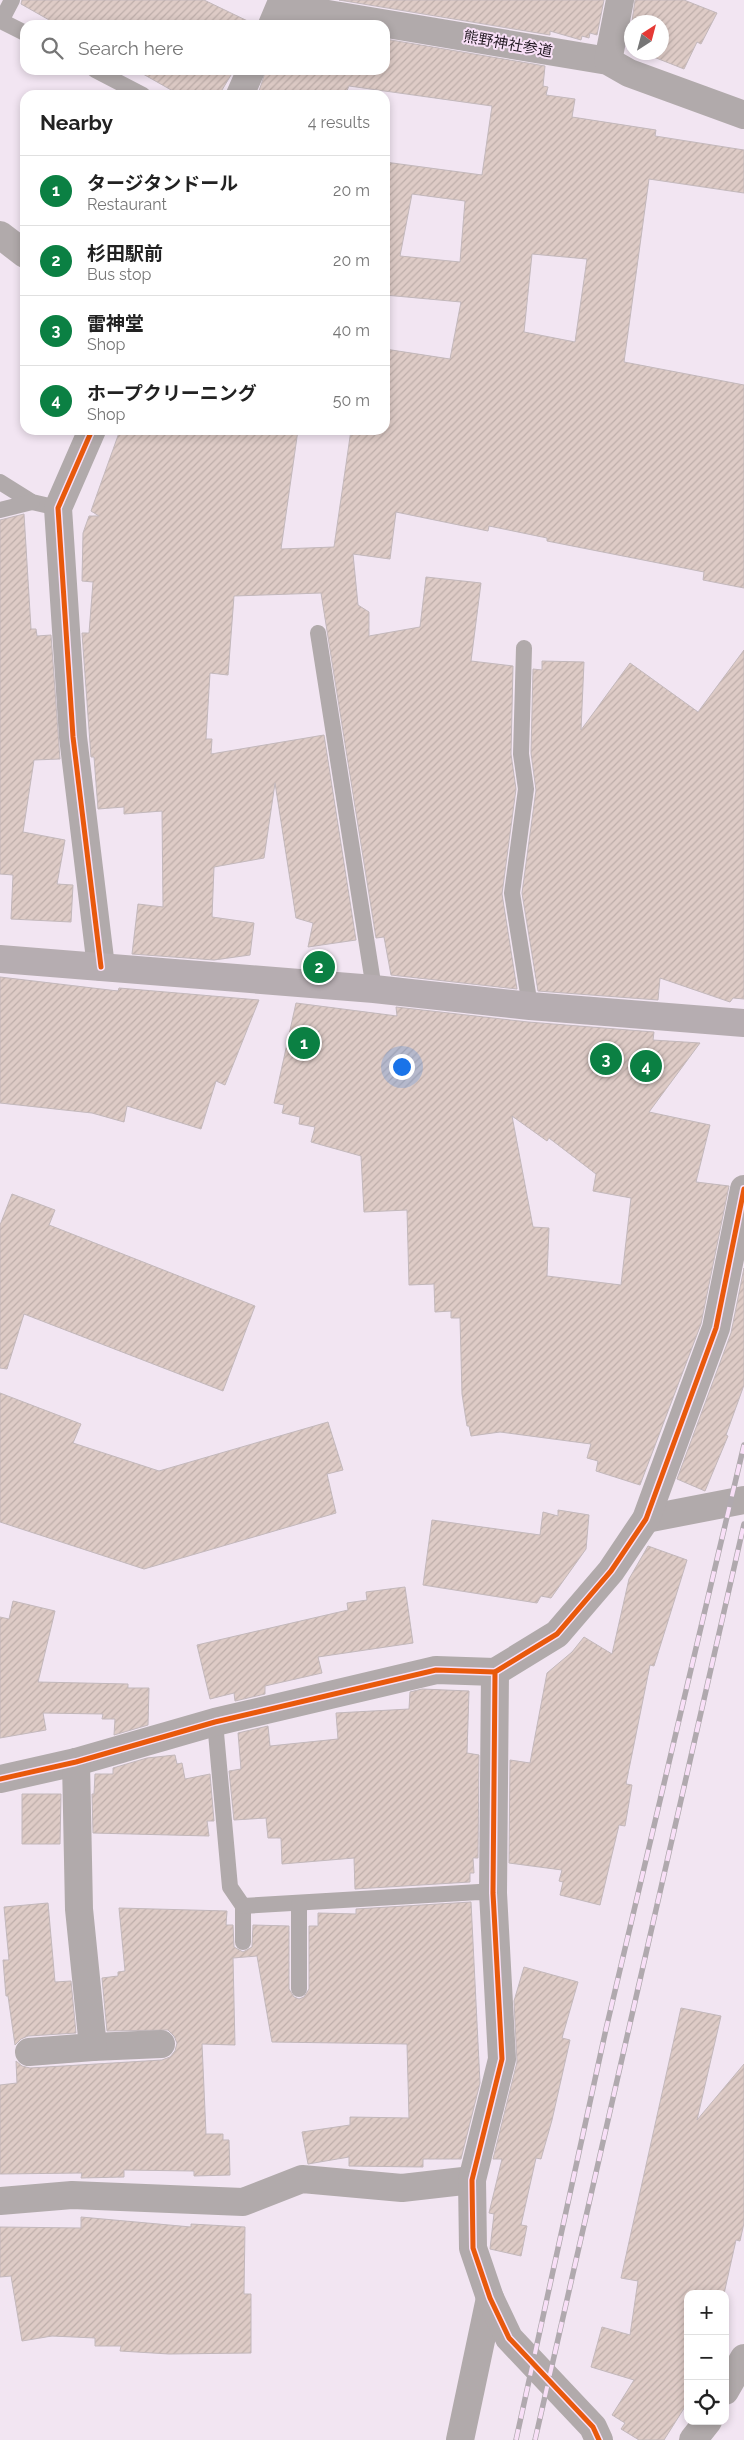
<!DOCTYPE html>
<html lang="en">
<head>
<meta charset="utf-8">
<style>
  :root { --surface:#fff; --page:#f6f6f6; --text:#222; --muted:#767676; --line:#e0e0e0; --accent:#0b8043 }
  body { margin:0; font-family:Raleway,"Noto Sans JP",sans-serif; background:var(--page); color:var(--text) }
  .controls { position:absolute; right:15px; bottom:15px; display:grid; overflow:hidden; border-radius:10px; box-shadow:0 2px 8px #0003 }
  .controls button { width:45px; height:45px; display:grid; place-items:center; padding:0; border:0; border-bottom:1px solid var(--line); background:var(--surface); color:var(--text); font:25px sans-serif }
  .compass { position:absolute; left:624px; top:15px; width:45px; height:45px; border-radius:50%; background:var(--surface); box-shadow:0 2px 8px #0003; rotate:36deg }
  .you { position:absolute; left:401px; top:1066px; width:18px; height:18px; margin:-12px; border:4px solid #fff; border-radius:50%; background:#1a73e8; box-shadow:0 0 0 8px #1a73e833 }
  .badge { display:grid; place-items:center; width:32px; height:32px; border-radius:50%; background:var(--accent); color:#fff; font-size:16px; font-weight:700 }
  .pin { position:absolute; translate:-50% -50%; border:2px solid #fff; box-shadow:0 1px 5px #0006 }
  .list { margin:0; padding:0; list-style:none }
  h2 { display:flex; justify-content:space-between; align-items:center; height:65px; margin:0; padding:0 20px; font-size:21px }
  h2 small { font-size:16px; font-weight:400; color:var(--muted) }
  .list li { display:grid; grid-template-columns:32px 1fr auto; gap:15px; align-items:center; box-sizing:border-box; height:70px; padding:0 20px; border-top:1px solid var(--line) }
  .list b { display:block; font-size:19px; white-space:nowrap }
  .list p { margin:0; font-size:16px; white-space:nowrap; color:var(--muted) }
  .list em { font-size:16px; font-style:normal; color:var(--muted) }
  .icon { flex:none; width:28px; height:28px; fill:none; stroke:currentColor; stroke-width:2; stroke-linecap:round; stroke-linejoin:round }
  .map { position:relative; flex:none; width:744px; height:2440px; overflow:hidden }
  .search { position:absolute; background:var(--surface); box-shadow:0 2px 8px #0003; left:20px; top:20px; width:370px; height:55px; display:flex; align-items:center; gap:12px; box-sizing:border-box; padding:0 18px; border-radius:15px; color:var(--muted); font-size:19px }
  .panel { position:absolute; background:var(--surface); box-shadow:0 2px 8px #0003; left:20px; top:90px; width:370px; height:345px; border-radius:15px }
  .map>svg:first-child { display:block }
  .building { fill:url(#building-hatch); stroke:#c3b8bb; fill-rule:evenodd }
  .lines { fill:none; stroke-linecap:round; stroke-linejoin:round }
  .service { stroke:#b1aaab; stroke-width:16 }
  .minor { stroke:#b1aaab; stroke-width:28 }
  .primary { stroke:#b6adb1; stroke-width:28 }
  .rail-casing { stroke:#b0a9ae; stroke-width:5.5 }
  .rail { stroke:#f8dff7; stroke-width:4; stroke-dasharray:11; stroke-linecap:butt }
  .cycleway-casing { stroke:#f8dff7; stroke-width:8 }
  .cycleway { stroke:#e8590c; stroke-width:5 }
  .labels { text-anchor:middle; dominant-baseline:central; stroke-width:4; stroke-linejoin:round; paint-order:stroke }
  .street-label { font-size:15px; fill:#251c25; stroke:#f8dff7 }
</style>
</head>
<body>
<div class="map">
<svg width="744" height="2440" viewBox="0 0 744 2440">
  <defs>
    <pattern id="building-hatch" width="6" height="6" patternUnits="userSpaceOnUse" patternTransform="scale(1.25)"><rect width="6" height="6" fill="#decbc6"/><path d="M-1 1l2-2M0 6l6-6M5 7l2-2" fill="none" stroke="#beaeaa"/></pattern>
  </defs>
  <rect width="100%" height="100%" fill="#f2e5f2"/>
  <g class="building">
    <path d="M22,0H204L256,25H58L21,4Z"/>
    <path d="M339,0H604L597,35L590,33L589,38L582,36L581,40L550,31V35Z"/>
    <path d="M635,0H684L717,13L701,44L697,42L684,69L641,52H662V22H632Z"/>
    <path d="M632,22V49L627,47Z"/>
    <path d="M385,39L545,66L543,86L548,87L546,95L575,99L572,117L656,130L655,136L744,150V193L649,179L624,362L744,385V588L703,580L704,572L547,541V538L489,526L488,531L396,512L390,559L353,554L358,605L369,612V636L420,627L426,577L481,583L471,661L513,666L511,754L516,789L502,894L517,989L391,975L384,937L376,938L321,593L234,596L228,675L210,673L206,739H212L211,754L324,735L356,940L308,947L313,923L296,918L275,783L264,858L214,867L212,917L254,923L250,955L214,960L132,954L138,904L163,907L162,811L124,814V807L98,809L94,757H91L82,633H89L93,582L82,581L83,533L89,516H99L91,511L120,430H298L281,549L334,547L351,430H385V349L450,359L461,302L385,295V162L482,175L492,106L349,86L345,95H268L259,91L266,70H385ZM412,194L465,201L460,262L400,256ZM532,254L587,259L575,342L524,332Z"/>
    <path d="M136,70H234L219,95H180Z"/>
    <path d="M24,514L31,629H36L37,636L51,635L60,759L34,760L23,832L65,840L57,884L73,885L71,922L11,919L13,875L0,874V520Z"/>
    <path d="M744,650V999L733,998L730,1002L660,978L658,1000L538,991L522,893L536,790L531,753L533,669L542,670V661L584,662L581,730L630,663L698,712Z"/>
    <path d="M0,977L118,991L119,988L259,1000L225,1085L216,1081L201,1129L127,1106L124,1122L92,1113L0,1103Z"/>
    <path d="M296,1003L397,1016L396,1007L528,1022L654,1032L653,1040L700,1043L649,1112L710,1125L696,1182L729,1186L701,1324L640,1485L596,1471L598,1461L587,1458L591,1444L500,1432L471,1436L469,1426H467L462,1394L460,1318H451V1311L435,1312L434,1284L409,1285L407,1210L364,1212L361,1156L311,1142L315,1127L299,1124L300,1117L282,1113L284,1105L274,1103ZM512,1116L547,1141L549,1138L596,1174L593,1191L631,1198L621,1285L547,1276L549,1228L533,1227Z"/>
    <path d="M12,1194L55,1210L49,1225L255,1306L223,1391L24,1314L7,1369L0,1368V1225Z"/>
    <path d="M744,1268V1385L726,1435L728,1436L705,1491L677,1479L731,1333Z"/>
    <path d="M0,1393L81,1424L73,1443L159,1471L328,1422L343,1470L327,1474L336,1513L144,1569L0,1522Z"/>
    <path d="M558,1510L589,1515L586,1549L551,1598L541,1596L537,1603L423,1585L432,1520L540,1535L543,1512L558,1516Z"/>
    <path d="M648,1546L687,1560L654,1666L650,1665L626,1784L632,1785L625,1826L619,1825L600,1905L560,1895L563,1882L559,1881L562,1870L509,1863L510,1760L530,1763L547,1673L572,1652L584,1637L612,1654L629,1579Z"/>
    <path d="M405,1587L413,1643L318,1657L322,1673L265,1686V1694L235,1701L234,1693L210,1699L197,1645L348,1610L347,1603L367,1600L366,1592Z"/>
    <path d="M13,1601L55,1611L38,1682L128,1684V1688H149L148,1725L114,1735L115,1719H102L103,1714L43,1713L46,1730L0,1738V1617L9,1619Z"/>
    <path d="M422,1689L469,1691L467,1753L479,1755L478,1858H473L474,1873H470V1882L355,1889L354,1858L282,1864L281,1838H268L266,1818L234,1820L229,1771L241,1769L238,1733L268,1726L270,1746L338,1739L336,1713L409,1709L410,1692Z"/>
    <path d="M175,1755L177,1764L182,1763L185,1779L210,1774L214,1821H207L209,1836L93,1833L92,1794H94L95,1774H113V1768L147,1758Z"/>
    <path d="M22,1794H61L60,1844H22Z"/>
    <path d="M471,1902L480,2083L461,2159H423V2167L349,2166V2157L308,2164L302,2132L350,2125V2117L409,2118L407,2044L272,2042L257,1956L233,1958L235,2045L202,2044L206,2134H223V2140H229L230,2175L194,2176V2171L124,2170V2177L81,2178L82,2173L0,2174V2085L17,2083L16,2061L22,2066L30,2068L162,2060L170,2057L175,2051L177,2043L174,2036L168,2030L107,2031L102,1978L118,1976V1972L125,1971L119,1908L227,1911L226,1925H233L234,1947L243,1952L252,1947L253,1925L289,1926V1989L294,1997L299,1999L304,1997L309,1989V1926H318V1913L356,1914V1909Z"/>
    <path d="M48,1903L55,1982L71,1981L76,2033L28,2036L21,2039L15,2045L8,1996H6L3,1960H9L4,1907Z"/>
    <path d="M524,1967L578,1982L562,2038L570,2040L552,2120L541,2159L536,2158L521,2225L527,2226L521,2256L490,2249L494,2214L489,2213L502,2159H493L517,2062L514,2001Z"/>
    <path d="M681,2008L721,2016L697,2120L744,2064V2223L740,2241L736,2240L724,2294H688V2402L664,2440H639L621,2429L625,2423L612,2415L634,2380L591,2367L602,2327L630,2335L638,2281L621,2278Z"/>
    <path d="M81,2217L191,2227V2224L245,2227L244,2294H251V2353L169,2354L120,2351L121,2346H95V2338L52,2336L22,2341L11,2276L0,2277V2227L81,2228Z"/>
  </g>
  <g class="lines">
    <g class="service">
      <path d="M12,0L1,21L25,33"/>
      <path d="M95,70L143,95"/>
      <path d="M0,482L32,502L58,508"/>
      <path d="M0,510L32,502"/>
      <path d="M318,633L374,989"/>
      <path d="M524,648L521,754L526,789L512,893L530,1006"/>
      <path d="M215,1722L230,1887L243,1906V1942"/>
      <path d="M243,1906L479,1892L493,1893"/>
      <path d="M299,1989V1904"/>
    </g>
    <g class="minor">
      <path d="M272,25L280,6L608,61L629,73L744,115"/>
      <path d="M608,61L620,0"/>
      <path d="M240,95L251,70"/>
      <path d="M0,235L25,254"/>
      <path d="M92,430L58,508L73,737L101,967"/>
      <path d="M646,1519L744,1500"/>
      <path d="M0,1779L76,1762L215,1722L436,1670L495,1672"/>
      <path d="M93,2047L161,2044"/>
      <path d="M29,2052L93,2047L79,1909L76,1762"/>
      <path d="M0,2201L72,2195L243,2202L302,2179L402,2188L472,2180"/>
      <path d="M725,2391L744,2358"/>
      <path d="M460,2440L490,2298"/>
      <path d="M599,2440L593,2427L509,2338L490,2298L473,2248L472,2180L502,2059L493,1893L495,1672L557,1634L611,1571L646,1519L716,1328L744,1189"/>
      <path d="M693,2440L708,2421"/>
    </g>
    <path class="primary" d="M0,959L374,989L530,1006L744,1023"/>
    <g class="rail-casing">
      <g id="rail">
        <path d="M516,2440L606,2029L744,1445"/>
        <path d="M535,2440L744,1524"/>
      </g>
    </g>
    <use href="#rail" class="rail"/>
    <g class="cycleway-casing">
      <g id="cycleway">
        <path d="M92,430L58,508L73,737L101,967"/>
        <path d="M0,1779L76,1762L215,1722L436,1670L495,1672"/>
        <path d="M599,2440L593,2427L509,2338L490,2298L473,2248L472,2180L502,2059L493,1893L495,1672L557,1634L611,1571L646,1519L716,1328L744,1189"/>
      </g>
    </g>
    <use href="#cycleway" class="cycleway"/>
  </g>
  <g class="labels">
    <g class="street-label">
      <text transform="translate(508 44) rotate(10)">熊野神社参道</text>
    </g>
  </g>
</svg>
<div class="controls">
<button>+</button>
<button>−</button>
<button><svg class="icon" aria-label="locate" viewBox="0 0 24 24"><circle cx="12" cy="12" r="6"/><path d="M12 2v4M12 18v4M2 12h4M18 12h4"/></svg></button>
</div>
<svg class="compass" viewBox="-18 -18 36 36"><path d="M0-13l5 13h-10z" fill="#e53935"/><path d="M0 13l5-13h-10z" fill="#767676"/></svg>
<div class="you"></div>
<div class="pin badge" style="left:304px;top:1043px">1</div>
<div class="pin badge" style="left:319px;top:967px">2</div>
<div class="pin badge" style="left:606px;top:1059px">3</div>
<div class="pin badge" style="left:646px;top:1066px">4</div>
<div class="search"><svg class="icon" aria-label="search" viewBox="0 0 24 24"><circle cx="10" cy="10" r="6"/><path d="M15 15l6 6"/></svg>Search here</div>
<section class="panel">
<h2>Nearby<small>4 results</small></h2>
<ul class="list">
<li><span class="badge">1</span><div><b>タージタンドール</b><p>Restaurant</p></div><em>20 m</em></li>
<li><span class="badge">2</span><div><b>杉田駅前</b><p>Bus stop</p></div><em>20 m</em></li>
<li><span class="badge">3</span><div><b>雷神堂</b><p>Shop</p></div><em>40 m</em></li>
<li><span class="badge">4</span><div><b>ホープクリーニング</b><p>Shop</p></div><em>50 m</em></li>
</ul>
</section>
</div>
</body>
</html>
